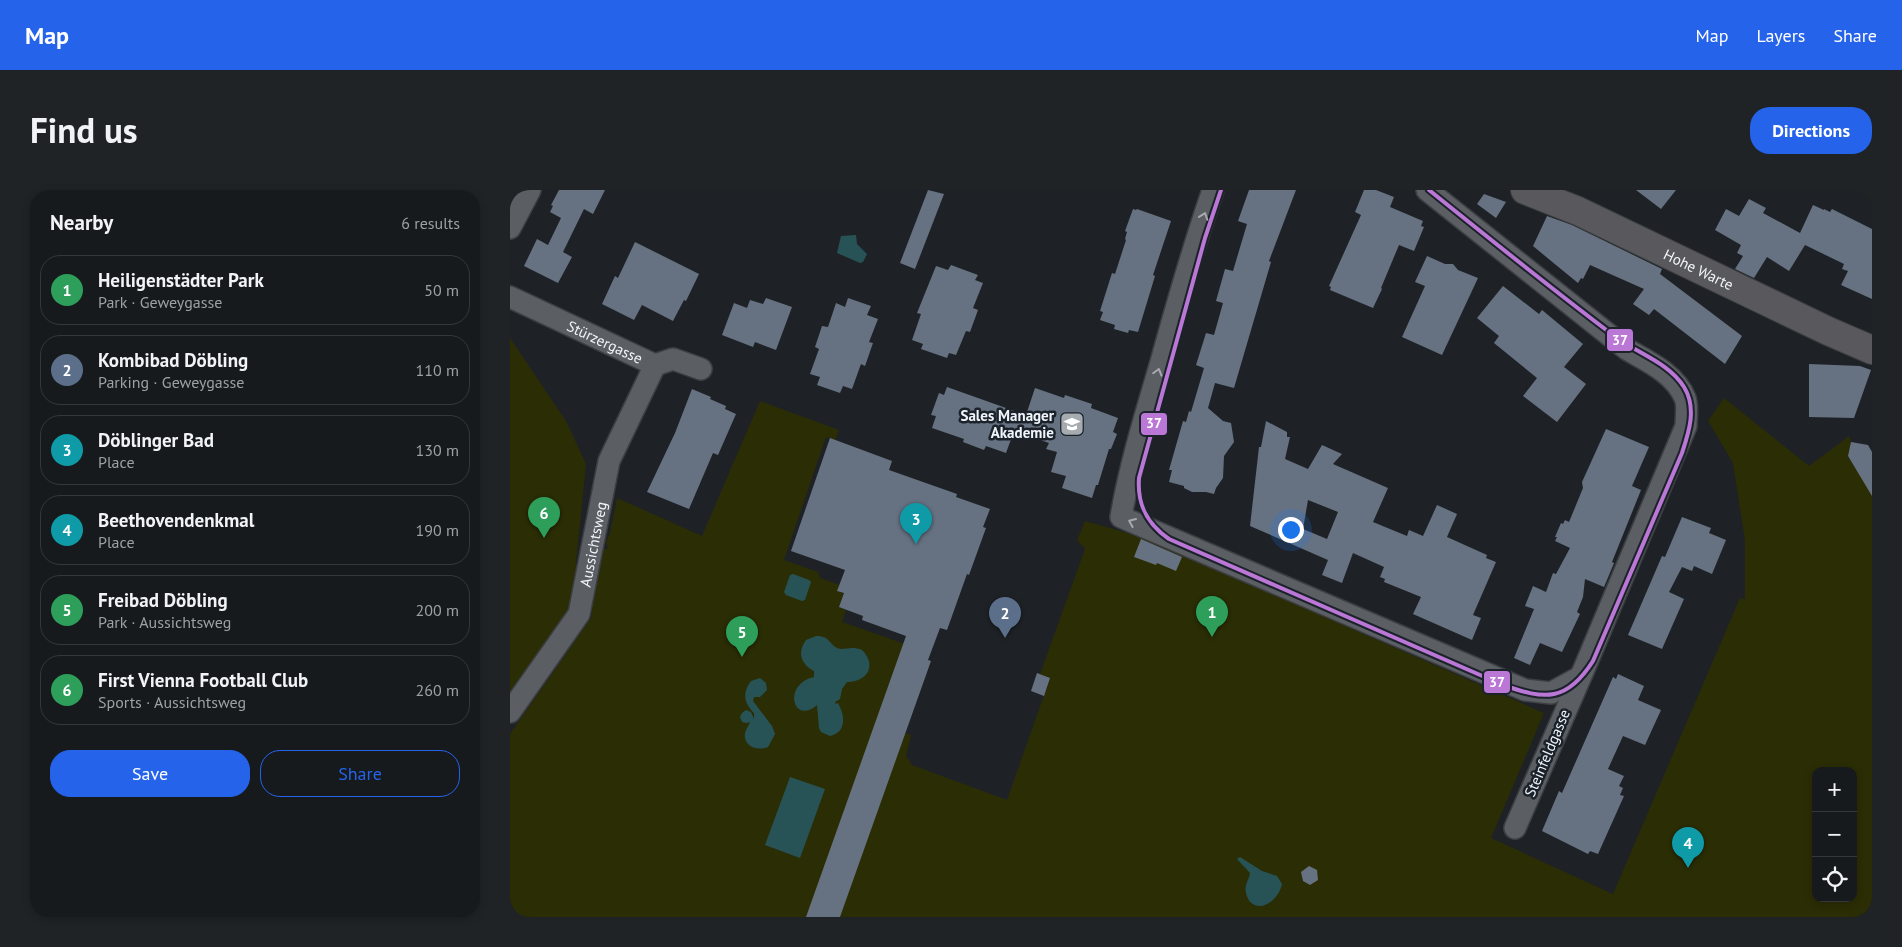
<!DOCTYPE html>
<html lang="en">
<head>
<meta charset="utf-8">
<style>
  :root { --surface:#161a1c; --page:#1f2325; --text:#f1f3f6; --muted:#9ea1a3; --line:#35383b; --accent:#2563eb }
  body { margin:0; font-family:"PT Sans",sans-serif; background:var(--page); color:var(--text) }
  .controls { position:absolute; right:15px; bottom:15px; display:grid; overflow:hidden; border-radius:10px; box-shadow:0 2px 8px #0003 }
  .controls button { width:45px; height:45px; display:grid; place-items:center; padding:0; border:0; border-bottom:1px solid var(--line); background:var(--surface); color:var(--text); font:25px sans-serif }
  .you { position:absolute; left:780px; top:339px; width:18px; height:18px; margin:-12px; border:4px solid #fff; border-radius:50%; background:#1a73e8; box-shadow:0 0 0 8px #1a73e833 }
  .badge { display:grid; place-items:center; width:32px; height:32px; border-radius:50%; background:var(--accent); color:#fff; font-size:16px; font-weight:700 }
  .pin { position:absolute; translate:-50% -41px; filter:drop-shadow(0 1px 2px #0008) }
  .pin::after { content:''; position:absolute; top:26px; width:18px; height:15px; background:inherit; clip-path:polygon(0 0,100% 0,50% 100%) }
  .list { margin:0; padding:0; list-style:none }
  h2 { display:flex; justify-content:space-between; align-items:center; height:65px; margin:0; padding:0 20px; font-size:21px }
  h2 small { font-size:16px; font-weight:400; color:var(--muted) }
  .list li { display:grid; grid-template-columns:32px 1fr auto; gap:15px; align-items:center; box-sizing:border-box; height:70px; margin:0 10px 10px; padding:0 10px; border:1px solid var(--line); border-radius:20px }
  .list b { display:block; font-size:19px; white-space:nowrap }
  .list p { margin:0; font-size:16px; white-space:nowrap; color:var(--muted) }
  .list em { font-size:16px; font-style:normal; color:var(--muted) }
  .actions { display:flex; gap:10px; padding:15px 20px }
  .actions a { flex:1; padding:11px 0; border:1px solid var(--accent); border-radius:20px; text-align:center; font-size:18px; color:var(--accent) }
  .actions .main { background:var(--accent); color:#fff }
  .icon { flex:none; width:28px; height:28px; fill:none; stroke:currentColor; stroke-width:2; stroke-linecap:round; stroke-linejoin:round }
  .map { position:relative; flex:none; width:1362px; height:727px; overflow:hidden; border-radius:20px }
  header { display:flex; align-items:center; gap:30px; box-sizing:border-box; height:70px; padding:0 25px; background:var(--accent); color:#fff }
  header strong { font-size:24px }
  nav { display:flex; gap:28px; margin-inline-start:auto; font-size:18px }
  .intro { display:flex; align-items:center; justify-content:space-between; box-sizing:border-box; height:120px; padding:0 30px }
  h1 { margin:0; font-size:35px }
  .button { padding:12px 22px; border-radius:20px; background:var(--accent); color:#fff; font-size:18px; font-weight:700 }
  main { display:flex; gap:30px; padding:0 30px }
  aside { flex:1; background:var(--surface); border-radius:20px; box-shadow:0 2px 8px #0003 }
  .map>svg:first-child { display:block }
  .green { fill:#2b2d05; fill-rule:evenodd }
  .water { fill:#285356 }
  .building { fill:#667282; fill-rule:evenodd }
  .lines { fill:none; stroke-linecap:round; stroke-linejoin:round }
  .street-casing { stroke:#3b3e42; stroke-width:24 }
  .secondary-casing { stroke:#3b3e42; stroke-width:30 }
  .street { stroke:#5b5e62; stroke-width:21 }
  .secondary { stroke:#59585c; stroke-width:28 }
  .tram-1-casing { stroke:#1b222a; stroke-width:8 }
  .tram-1 { stroke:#ba77d6; stroke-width:4 }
  .oneway { stroke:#a6aaae }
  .labels { text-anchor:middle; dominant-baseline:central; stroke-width:5; stroke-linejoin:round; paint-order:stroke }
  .street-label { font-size:15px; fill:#f0f5fb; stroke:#1b222a }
  .poi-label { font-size:15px; font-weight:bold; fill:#f0f5fb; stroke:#1b222a; text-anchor:end }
  .line-badge { stroke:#1b222a; stroke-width:2 }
  .badge-label { font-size:14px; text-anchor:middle; font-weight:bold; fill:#fff }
</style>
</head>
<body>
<header>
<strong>Map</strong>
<nav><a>Map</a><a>Layers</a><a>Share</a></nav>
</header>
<div class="intro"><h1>Find us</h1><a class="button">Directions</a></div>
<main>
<aside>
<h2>Nearby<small>6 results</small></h2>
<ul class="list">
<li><span class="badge" style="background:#2e9e5b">1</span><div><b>Heiligenstädter Park</b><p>Park · Geweygasse</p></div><em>50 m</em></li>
<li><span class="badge" style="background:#5c6f8a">2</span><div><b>Kombibad Döbling</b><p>Parking · Geweygasse</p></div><em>110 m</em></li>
<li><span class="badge" style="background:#0f9aa8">3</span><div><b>Döblinger Bad</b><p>Place</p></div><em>130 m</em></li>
<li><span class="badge" style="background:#0f9aa8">4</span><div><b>Beethovendenkmal</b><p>Place</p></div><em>190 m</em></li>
<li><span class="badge" style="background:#2e9e5b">5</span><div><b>Freibad Döbling</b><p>Park · Aussichtsweg</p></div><em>200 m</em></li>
<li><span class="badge" style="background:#2e9e5b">6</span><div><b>First Vienna Football Club</b><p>Sports · Aussichtsweg</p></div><em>260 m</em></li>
</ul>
<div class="actions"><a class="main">Save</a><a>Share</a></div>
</aside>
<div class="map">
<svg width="1362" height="727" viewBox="0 0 1362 727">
  <rect width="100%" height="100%" fill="#1e2226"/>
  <g class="green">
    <path d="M0,148L56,231L76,274L61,423L0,508Z"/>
    <path d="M1214,208L1299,276L1339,246L1341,252L1338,267L1362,302V719L1358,727H0V544L81,428L89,359H98L96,352L100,343L107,308L192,346L250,211L329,240L325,250L316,247L274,370L308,382L310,388L330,395L328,401L334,403L329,417L336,420L332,432L401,456L399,463L421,471L395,543L401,545L396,566L402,575L497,610L540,488L530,484L575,359L567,350L575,331L632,347L1034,523L981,648L1103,704L1230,408L1235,409V351L1223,273L1198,231ZM1306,581H1343V708H1306Z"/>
  </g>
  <g class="water">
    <path d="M346,45L347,54L357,64L353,72L350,73L327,63L331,46Z"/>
    <path d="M283,384L299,390L301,392L295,410L292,411L276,405L274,402L280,385Z"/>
    <path d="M306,446C320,446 318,453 327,458C334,461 341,455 352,460C367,475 358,492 337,492L332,499L330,509L325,512L326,514L328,513C335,526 337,542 320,546L311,542L309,538L307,515C283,536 272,494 304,487V481C291,474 287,463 296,450Z"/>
    <path d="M250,488L256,493L257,500L250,507H244L243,511L262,536L265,544L258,557C248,561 233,557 235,543C236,539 239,535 240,532L237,533L232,532L230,527L232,523L236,520L241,522L244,529V523C234,513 232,503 241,491Z"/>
    <path d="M280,587L315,599L290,668L255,655Z"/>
    <path d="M730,667L752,681L767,686L772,694C768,714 742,727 736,703C734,695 739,690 740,683L727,669Z"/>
  </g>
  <g class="building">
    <path d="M49,0H95L83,24L74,19L53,62L62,67L48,93L14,76L27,49L38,55L51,28L40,22L43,16L41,15Z"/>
    <path d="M418,0L434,4L405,79L390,73Z"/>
    <path d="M739,0H786L759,71L761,72L724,198L705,193L698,218L713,231L721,233L724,252L714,266L713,288L706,298L704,304L696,302H682L674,298V296L659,292L662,280H659L673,231L676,232L679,221L681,222L694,178L686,175L696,143L704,145L713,113L706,111L715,79L723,81L737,34L728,31Z"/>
    <path d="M854,0H866L884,7L880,17L913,31L911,36L914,37L904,61L889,55L871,98L872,99L863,118L820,100L821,97L819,96L851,25L845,22Z"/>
    <path d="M1126,0H1166L1151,19Z"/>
    <path d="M974,4L996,12L986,28L967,14Z"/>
    <path d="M1239,9L1256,18L1253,23L1290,43L1303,15L1314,20V19L1320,22L1322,19L1362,39V109L1331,95L1338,81L1332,79L1334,74L1295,55L1279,81L1257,67L1244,88L1225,79L1233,66L1227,63L1231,55L1205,40L1216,19L1229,26Z"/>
    <path d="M623,19L626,20L627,19L661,31L643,85L645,86L628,142L619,140L618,143L604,139L605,135L590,130L593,122L590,121L602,83L605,84L616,50L615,49L617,42L615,41Z"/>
    <path d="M1037,26L1062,35L1152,79L1150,84L1232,146L1215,174L1144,119L1139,125L1123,114L1134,99L1080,75L1073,89L1071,88L1068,93L1046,75L1023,56Z"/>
    <path d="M125,52L189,84L176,111L174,110L163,131L132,115L124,130L92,114L105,86L108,88Z"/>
    <path d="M917,66L935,74H943L948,80L968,88L932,165L892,147L915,96L905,92Z"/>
    <path d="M441,75L468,85L465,90L473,93L463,118L468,120L460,142L456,141L446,165L439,163L437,168L411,159L413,154L402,150L411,124L407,123L426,76L438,80Z"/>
    <path d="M993,96L1029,124L1032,120L1073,154L1054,177L1076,194L1047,232L1013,206L1027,188L984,153L989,146L967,128Z"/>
    <path d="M256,108L282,117L266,160L245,152L243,157L212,145L224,113L237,118L240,110L253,114Z"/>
    <path d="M338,108L361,116L357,125L368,129L359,152L363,153L355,176L351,174L342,199L333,196L330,203L307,195L310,187L300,184L309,159L305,157L312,136L318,137L326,113L335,117Z"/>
    <path d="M1299,174L1350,176L1361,180L1344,228L1299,227Z"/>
    <path d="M437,197L516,225L525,198L554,208L555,205L582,214L581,218L608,228L603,242L607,244L601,259H599L588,295H586L582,308L552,298L556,286L541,282L547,262L536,259L539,253L504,241L496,263L476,256L474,260L453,252L454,249L422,238L426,226L421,225L429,203L434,205Z"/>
    <path d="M182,199L201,207L200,209L216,216L215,219L226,224L208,265L203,263L179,319L137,302L165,243Z"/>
    <path d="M756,231L777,242V247H780L775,269L798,279L812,255L832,264L823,274L878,298L863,332L897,346L899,340L913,346L927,315L947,324L937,347L977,365L976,368L986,372L963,425L971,428L962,450L903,424L911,407L874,392L875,389L870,387L874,377L843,363L832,393L812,385L818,370L740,336L749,257H751ZM798,310L828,322L817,349L793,339Z"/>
    <path d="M1096,239L1139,257L1122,296L1131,300L1102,372L1104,373L1094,397L1075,389L1073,407L1067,422L1070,424L1052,462L1030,453L1020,475L1004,468L1024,419L1015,416L1023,396L1036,402L1043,383L1046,384L1060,358L1045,351L1047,347H1045L1051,333L1053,334L1055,330L1059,332L1073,298L1072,292Z"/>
    <path d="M320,248L382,271L379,280L447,304L446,307L480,319L473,337L476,338L459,385L457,384L437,440L430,438L418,470L421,471L330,727H296L396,446L352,430L353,426L329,417L334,403L327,401L335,380L281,361Z"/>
    <path d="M1341,252L1358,255L1362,262V306L1338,266Z"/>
    <path d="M1172,327L1201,338L1199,343L1216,350L1202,384L1184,376L1182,381L1172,377L1159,402L1174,409L1152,459L1118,445L1152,366L1155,367Z"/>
    <path d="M631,349L672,367L666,381L647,373L646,375L624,367Z"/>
    <path d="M527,483L540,488L534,506L521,501Z"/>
    <path d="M1108,484L1134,496L1128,510L1151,520L1135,555L1113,546L1098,579L1114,586L1109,596L1113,598L1110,605L1114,606L1088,664L1080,661L1078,664L1032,641L1049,601L1052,603L1103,487L1106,489Z"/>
    <path d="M799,676L807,680L808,690L800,695L793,691L791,682Z"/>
  </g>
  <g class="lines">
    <g class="street-casing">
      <g id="street">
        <path d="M703,0C683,57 667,114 651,172C636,223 620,274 611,327L1015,500L1041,503L1070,487"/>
        <path d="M917,0L1118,160C1139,172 1165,184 1175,208C1178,215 1176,228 1176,236L1074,479L1005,638"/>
        <path d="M0,38L20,0"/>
        <path id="s1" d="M0,107L145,175L163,169L191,179"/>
        <path id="s2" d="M0,522L69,424L99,271L145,175"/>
      </g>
    </g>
    <g class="secondary-casing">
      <g id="secondary">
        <path id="s3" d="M1015,0L1068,21L1318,141L1362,160"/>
      </g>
    </g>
    <use href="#street" class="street"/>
    <use href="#secondary" class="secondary"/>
    <g class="tram-1-casing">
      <path id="tram-1" d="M711,0L695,48L629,288C627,315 637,334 659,349L993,495C1035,510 1057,512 1083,471L1172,263C1179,242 1187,218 1174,197C1159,173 1129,164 1107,148C1043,100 981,50 919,0"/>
    </g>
    <use href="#tram-1" class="tram-1"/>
  </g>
  <defs><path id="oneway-chevron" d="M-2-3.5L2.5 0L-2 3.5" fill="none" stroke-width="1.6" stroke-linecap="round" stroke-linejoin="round" transform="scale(1.25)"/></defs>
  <g class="oneway">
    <use href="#oneway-chevron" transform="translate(694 26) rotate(-71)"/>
    <use href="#oneway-chevron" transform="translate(648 182) rotate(-74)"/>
    <use href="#oneway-chevron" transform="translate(622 332) rotate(-157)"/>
  </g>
  <defs>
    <g id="university-square" transform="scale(1.25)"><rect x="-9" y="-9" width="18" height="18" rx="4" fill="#a6abb0" stroke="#1b222a"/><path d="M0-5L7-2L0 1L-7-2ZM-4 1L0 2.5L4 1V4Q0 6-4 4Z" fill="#fff"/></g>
  </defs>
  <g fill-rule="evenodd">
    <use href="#university-square" x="562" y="234"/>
  </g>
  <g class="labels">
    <g class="street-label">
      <text stroke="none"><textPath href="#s3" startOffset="191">Hohe Warte</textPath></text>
      <text stroke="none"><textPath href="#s1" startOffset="105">Stürzergasse</textPath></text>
      <text stroke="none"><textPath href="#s2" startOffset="191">Aussichtsweg</textPath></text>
      <text transform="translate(1037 563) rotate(-67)">Steinfeldgasse</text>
    </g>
    <g class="poi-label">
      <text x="544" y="225">Sales Manager<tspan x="544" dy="17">Akademie</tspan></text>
    </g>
  </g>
  <g class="line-badge">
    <rect x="1096" y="138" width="28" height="24" rx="5" fill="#ba77d6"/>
    <rect x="630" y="222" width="28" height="24" rx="5" fill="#ba77d6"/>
    <rect x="973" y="480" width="28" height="24" rx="5" fill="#ba77d6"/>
  </g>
  <g class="badge-label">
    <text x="1110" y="155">37</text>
    <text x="644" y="238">37</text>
    <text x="987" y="497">37</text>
  </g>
</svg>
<div class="controls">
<button>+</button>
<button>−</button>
<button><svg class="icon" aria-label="locate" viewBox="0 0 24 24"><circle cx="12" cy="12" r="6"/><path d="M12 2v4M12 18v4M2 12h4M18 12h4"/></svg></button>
</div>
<div class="you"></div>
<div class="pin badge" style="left:702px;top:447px;background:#2e9e5b">1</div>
<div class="pin badge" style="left:495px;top:448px;background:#5c6f8a">2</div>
<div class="pin badge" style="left:406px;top:354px;background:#0f9aa8">3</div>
<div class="pin badge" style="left:1178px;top:678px;background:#0f9aa8">4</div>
<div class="pin badge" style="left:232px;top:467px;background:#2e9e5b">5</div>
<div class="pin badge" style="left:34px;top:348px;background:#2e9e5b">6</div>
</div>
</main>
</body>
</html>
